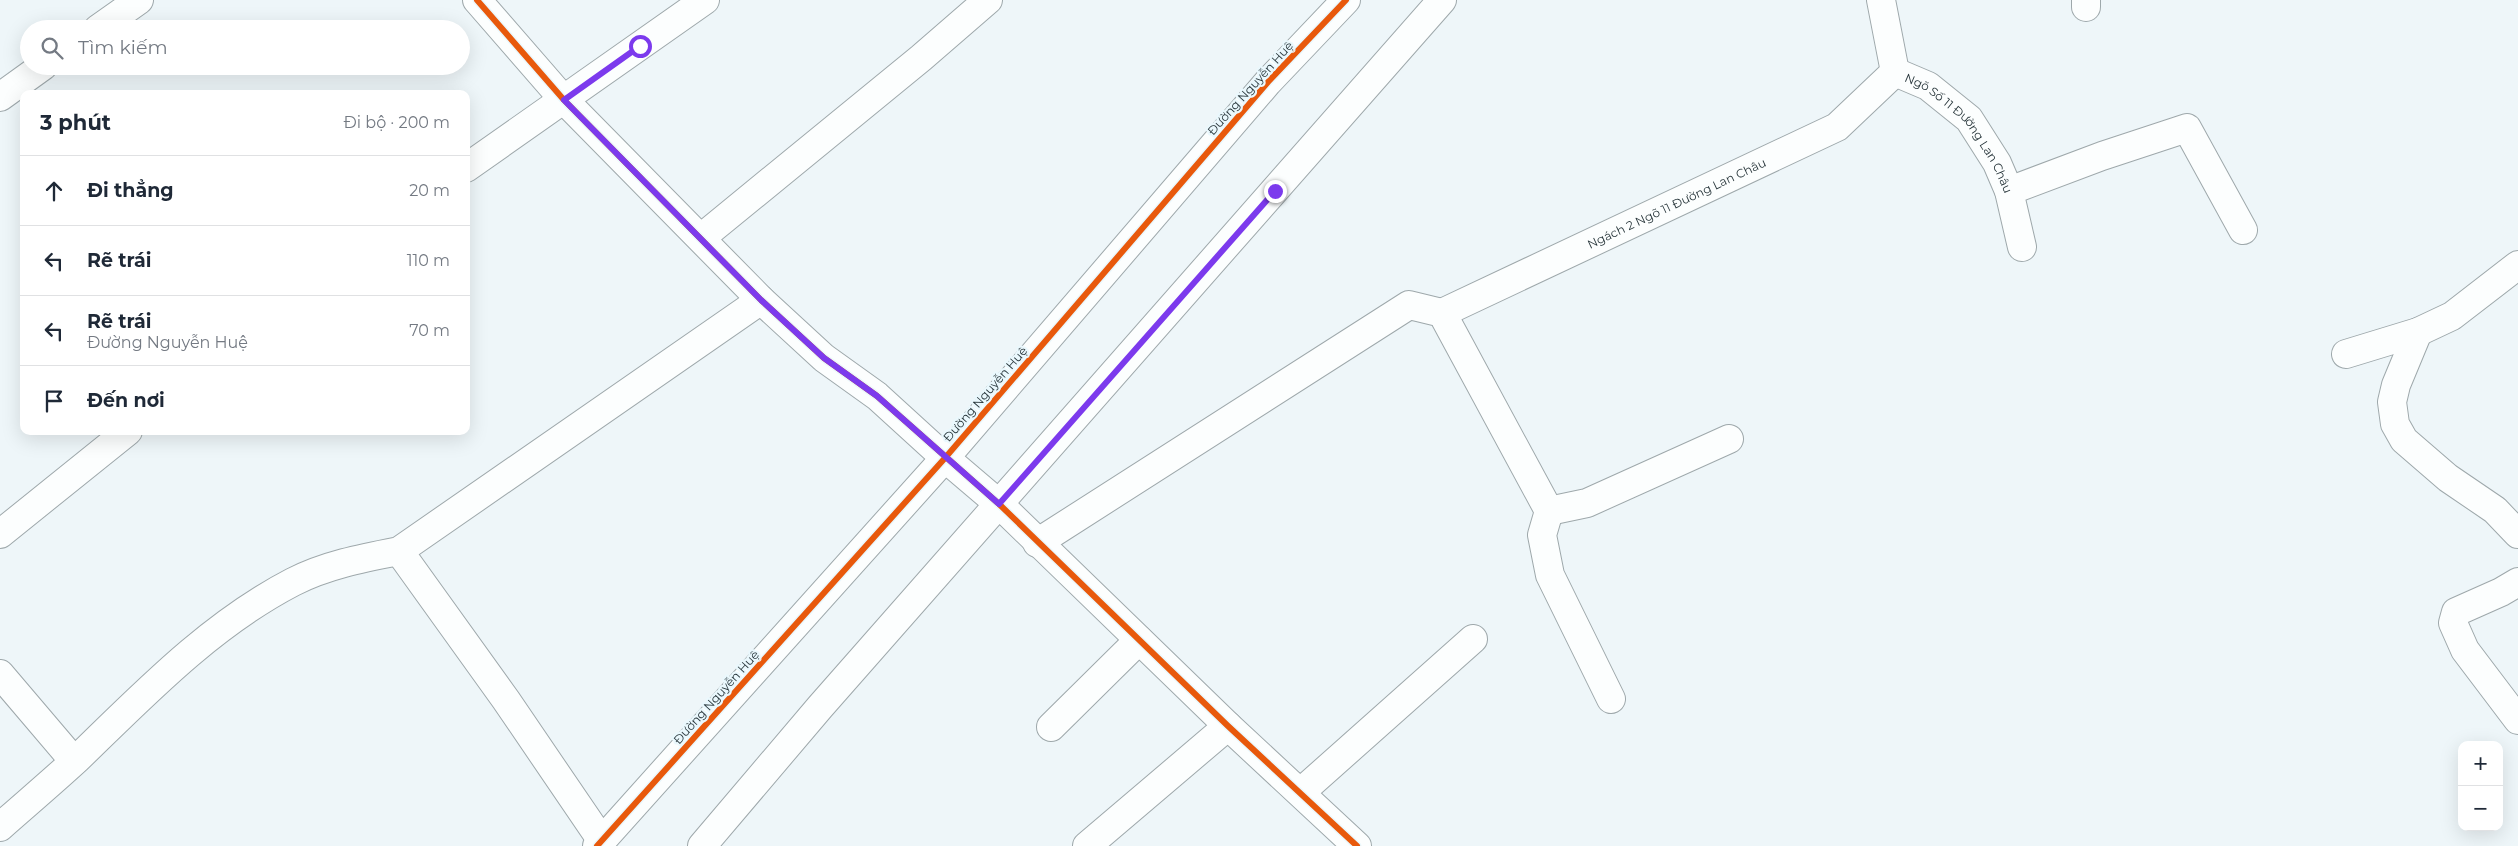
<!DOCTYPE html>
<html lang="vi">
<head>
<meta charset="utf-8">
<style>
  :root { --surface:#fff; --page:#f6f6f7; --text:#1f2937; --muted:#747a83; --line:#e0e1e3 }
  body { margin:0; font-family:Montserrat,sans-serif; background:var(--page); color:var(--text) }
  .controls { position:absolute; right:15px; bottom:15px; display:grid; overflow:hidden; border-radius:10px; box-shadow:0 5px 20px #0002 }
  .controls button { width:45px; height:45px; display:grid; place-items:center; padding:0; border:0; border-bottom:1px solid var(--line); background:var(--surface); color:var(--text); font:25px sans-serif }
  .stop { position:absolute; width:15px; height:15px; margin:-11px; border:4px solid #7c3aed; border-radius:50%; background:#fff }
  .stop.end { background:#7c3aed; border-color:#fff; box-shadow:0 1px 5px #0008 }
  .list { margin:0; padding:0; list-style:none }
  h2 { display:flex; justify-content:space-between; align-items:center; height:65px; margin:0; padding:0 20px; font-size:21px }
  h2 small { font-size:16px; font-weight:400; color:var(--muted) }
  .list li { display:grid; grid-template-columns:32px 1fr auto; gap:15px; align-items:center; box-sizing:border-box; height:70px; padding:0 20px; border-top:1px solid var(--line) }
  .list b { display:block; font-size:19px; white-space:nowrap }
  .list p { margin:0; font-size:16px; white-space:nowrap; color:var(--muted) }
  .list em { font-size:16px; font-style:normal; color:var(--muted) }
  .icon { flex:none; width:28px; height:28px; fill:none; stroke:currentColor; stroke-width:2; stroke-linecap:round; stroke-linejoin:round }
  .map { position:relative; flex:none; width:2518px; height:846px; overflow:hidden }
  .search { position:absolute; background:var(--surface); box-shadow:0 5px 20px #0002; left:20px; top:20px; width:450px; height:55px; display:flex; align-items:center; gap:12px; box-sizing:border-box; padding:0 18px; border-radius:28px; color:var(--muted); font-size:19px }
  .panel { position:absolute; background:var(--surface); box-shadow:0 5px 20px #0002; left:20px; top:90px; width:450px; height:345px; border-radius:10px }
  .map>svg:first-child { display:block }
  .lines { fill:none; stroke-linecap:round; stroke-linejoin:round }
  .street-casing { stroke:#9ea8ab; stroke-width:30 }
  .secondary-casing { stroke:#9ea8ab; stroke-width:30 }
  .street { stroke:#fcfefe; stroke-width:28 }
  .secondary { stroke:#fcfefe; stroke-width:28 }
  .cycleway-casing { stroke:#eaf8fd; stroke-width:9 }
  .cycleway { stroke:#e8590c; stroke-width:6 }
  .route { stroke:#7c3aed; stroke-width:6 }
  .labels { text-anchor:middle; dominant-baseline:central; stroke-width:4.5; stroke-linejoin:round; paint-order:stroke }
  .street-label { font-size:12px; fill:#27353a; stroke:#eaf8fd }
</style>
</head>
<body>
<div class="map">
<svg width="2518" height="846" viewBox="0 0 2518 846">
  <rect width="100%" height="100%" fill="#eef6f9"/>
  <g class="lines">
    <g class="street-casing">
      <g id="street">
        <path d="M477,0L564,100L761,300L824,358L877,396L945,458"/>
        <path d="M1881,0L1895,72"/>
        <path d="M2086,7V0"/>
        <path d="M98,29L139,0"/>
        <path id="s1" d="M1895,72L1928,86L1969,119L1997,163L2009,191L2022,247"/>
        <path d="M0,97L43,66"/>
        <path d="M466,168L705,0"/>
        <path d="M2009,191L2102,156L2187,128L2243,230"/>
        <path d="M701,238L921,58L988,0"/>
        <path id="s2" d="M1442,313L1837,127L1895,72"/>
        <path d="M2418,332L2396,385L2392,402L2395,424L2404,440L2448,478L2495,510L2518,534"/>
        <path d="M2346,354L2418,332L2452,316L2518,265"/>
        <path d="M999,504L1228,726L1357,846"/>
        <path d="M1549,511L1587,503L1729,439"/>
        <path d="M0,534L128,431"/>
        <path d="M1037,543L1409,305L1442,313L1549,511L1542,535L1550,575L1611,699"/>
        <path d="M399,551L506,700L602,841"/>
        <path d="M2518,582L2501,592L2456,612L2453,623L2465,650L2518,720"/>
        <path d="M0,674L74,761"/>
        <path d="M1051,727L1139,640"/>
        <path d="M1301,792L1473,639"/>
        <path d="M0,827C26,804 52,782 77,759C144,694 210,625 293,582C326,565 363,558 399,551L761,300"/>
        <path d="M1087,846L1228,726"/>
      </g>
    </g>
    <g class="secondary-casing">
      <g id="secondary">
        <path d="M945,458L999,504"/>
        <path d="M597,846L945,458L1268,82L1346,0"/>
        <path d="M702,846L820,707L1442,0"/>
      </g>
    </g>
    <use href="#street" class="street"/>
    <use href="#secondary" class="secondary"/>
    <g class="cycleway-casing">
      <g id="cycleway">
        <path d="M477,0L564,100L761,300L824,358L877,396L999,504L1228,726L1357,846"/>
        <path d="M597,846L945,458L1268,82L1346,0"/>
      </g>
    </g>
    <use href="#cycleway" class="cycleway"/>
  </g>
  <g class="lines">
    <path class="route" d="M640,46L564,100L761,300L824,358L877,396L999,504L1275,191"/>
  </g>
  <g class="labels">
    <g class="street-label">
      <text transform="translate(1250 88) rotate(-48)">Đường Nguyễn Huệ</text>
      <text stroke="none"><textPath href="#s1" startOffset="92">Ngõ Số 11 Đường Lan Châu</textPath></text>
      <text stroke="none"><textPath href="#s2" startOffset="259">Ngách 2 Ngõ 11 Đường Lan Châu</textPath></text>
      <text transform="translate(985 394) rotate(-49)">Đường Nguyễn Huệ</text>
      <text transform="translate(716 697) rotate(-48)">Đường Nguyễn Huệ</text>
    </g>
  </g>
</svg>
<div class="controls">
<button>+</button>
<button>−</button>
</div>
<div class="stop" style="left:640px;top:46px"></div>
<div class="stop end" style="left:1275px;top:191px"></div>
<div class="search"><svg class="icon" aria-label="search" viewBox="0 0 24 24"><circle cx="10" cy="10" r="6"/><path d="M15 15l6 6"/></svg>Tìm kiếm</div>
<section class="panel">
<h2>3 phút<small>Đi bộ · 200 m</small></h2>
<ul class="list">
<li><svg class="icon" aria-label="ahead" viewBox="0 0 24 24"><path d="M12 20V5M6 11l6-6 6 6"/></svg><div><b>Đi thẳng</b></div><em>20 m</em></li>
<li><svg class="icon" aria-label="left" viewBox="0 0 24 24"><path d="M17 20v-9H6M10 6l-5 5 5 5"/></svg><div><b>Rẽ trái</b></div><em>110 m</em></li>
<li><svg class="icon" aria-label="left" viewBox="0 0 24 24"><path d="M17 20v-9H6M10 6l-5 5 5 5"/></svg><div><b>Rẽ trái</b><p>Đường Nguyễn Huệ</p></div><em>70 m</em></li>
<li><svg class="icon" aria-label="arrive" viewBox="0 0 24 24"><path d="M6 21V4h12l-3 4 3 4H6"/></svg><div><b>Đến nơi</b></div></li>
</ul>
</section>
</div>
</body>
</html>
